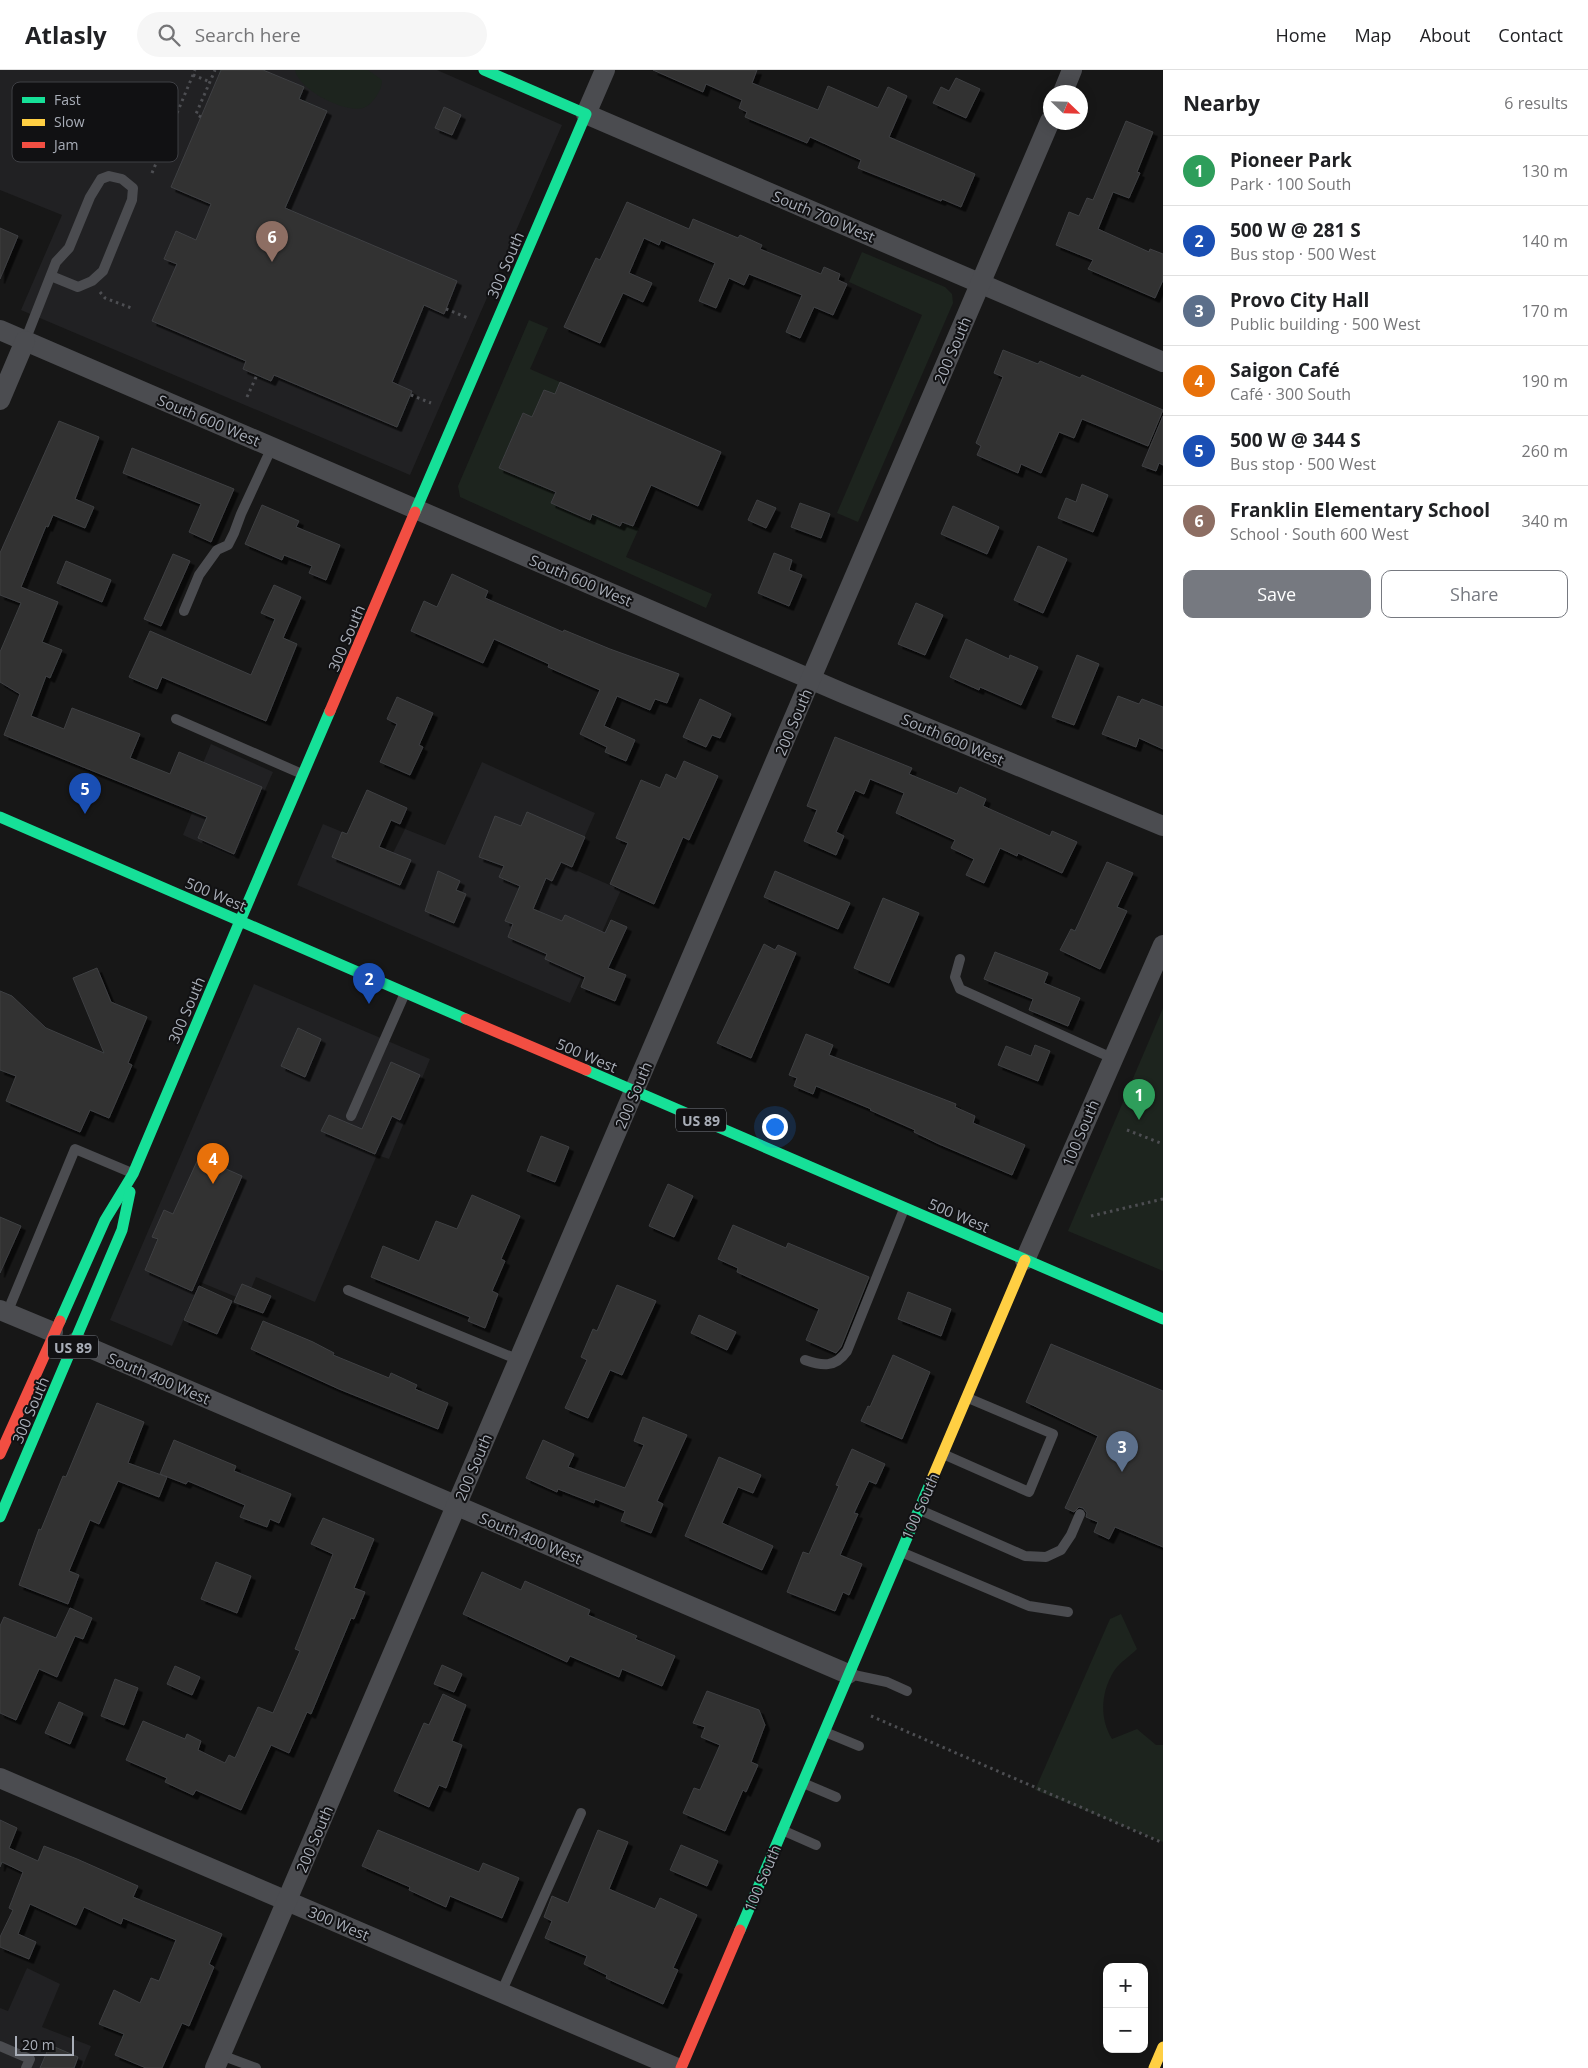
<!DOCTYPE html>
<html lang="en">
<head>
<meta charset="utf-8">
<style>
  :root { --surface:#fff; --page:#f6f6f6; --text:#202124; --muted:#757577; --line:#e0e0e0; --accent:#767980 }
  body { margin:0; font-family:"Open Sans",sans-serif; background:var(--page); color:var(--text) }
  .controls { position:absolute; right:15px; bottom:15px; display:grid; overflow:hidden; border-radius:10px; box-shadow:0 2px 12px #0003 }
  .controls button { width:45px; height:45px; display:grid; place-items:center; padding:0; border:0; border-bottom:1px solid var(--line); background:var(--surface); color:var(--text); font:25px sans-serif }
  .compass { position:absolute; left:1043px; top:15px; width:45px; height:45px; border-radius:50%; background:var(--surface); box-shadow:0 2px 12px #0003; rotate:113deg }
  .scale { position:absolute; left:15px; bottom:12px; width:59px; box-sizing:border-box; padding-left:5px; border:2px solid #a9aeb8; border-top:0; font-size:14px; line-height:18px; white-space:nowrap; color:#a9aeb8; -webkit-text-stroke:4px #111113; paint-order:stroke }
  .you { position:absolute; left:774px; top:1056px; width:18px; height:18px; margin:-12px; border:4px solid #fff; border-radius:50%; background:#1a73e8; box-shadow:0 0 0 8px #1a73e833 }
  .badge { display:grid; place-items:center; width:32px; height:32px; border-radius:50%; background:var(--accent); color:#fff; font-size:16px; font-weight:700 }
  .pin { position:absolute; translate:-50% -41px; filter:drop-shadow(0 1px 2px #0008) }
  .pin::after { content:''; position:absolute; top:26px; width:18px; height:15px; background:inherit; clip-path:polygon(0 0,100% 0,50% 100%) }
  .list { margin:0; padding:0; list-style:none }
  h2 { display:flex; justify-content:space-between; align-items:center; height:65px; margin:0; padding:0 20px; font-size:21px }
  h2 small { font-size:16px; font-weight:400; color:var(--muted) }
  .list li { display:grid; grid-template-columns:32px 1fr auto; gap:15px; align-items:center; box-sizing:border-box; height:70px; padding:0 20px; border-top:1px solid var(--line) }
  .list b { display:block; font-size:19px; white-space:nowrap }
  .list p { margin:0; font-size:16px; white-space:nowrap; color:var(--muted) }
  .list em { font-size:16px; font-style:normal; color:var(--muted) }
  .actions { display:flex; gap:10px; padding:15px 20px }
  .actions a { flex:1; padding:11px 0; border:1px solid var(--accent); border-radius:10px; text-align:center; font-size:18px; color:var(--accent) }
  .actions .main { background:var(--accent); color:#fff }
  .icon { flex:none; width:28px; height:28px; fill:none; stroke:currentColor; stroke-width:2; stroke-linecap:round; stroke-linejoin:round }
  .map { position:relative; flex:none; width:1163px; height:1998px; overflow:hidden }
  header { display:flex; align-items:center; gap:30px; box-sizing:border-box; height:70px; padding:0 25px; background:var(--surface); border-bottom:1px solid var(--line) }
  header strong { font-size:24px }
  nav { display:flex; gap:28px; margin-inline-start:auto; font-size:18px }
  .search { width:350px; height:45px; background:var(--page); display:flex; align-items:center; gap:12px; box-sizing:border-box; padding:0 18px; border-radius:28px; color:var(--muted); font-size:19px }
  main { display:flex }
  aside { flex:1; background:var(--surface) }
  .map>svg:first-child { display:block }
  .built { fill:#212123 }
  .green { fill:#1d241e }
  .building { fill:#303031; stroke:#3f4043; filter:url(#shadow) }
  .lines { fill:none; stroke-linecap:round; stroke-linejoin:round }
  .path { stroke:#4d4e52; stroke-width:3; stroke-dasharray:2.5 4; stroke-linecap:butt }
  .lane { stroke:#4b4c50; stroke-width:10 }
  .street { stroke:#4b4c50; stroke-width:20 }
  .fast { stroke:#16e098; stroke-width:11 }
  .slow { stroke:#ffcf43; stroke-width:11 }
  .jam { stroke:#f24e42; stroke-width:11 }
  .labels { text-anchor:middle; dominant-baseline:central; stroke-width:4; stroke-linejoin:round; paint-order:stroke }
  .shield { fill:#111113; stroke:#7b7f86; stroke-width:1 }
  .shield-label { font-size:14px; font-weight:bold; fill:#a9aeb8 }
  .street-label { font-size:15px; fill:#a9aeb8; stroke:#111113 }
  .key { fill:#111113; stroke:#3f4045; stroke-width:1 }
  .key-label { font-size:14px; fill:#a9aeb8 }
</style>
</head>
<body>
<header>
<strong>Atlasly</strong>
<div class="search"><svg class="icon" aria-label="search" viewBox="0 0 24 24"><circle cx="10" cy="10" r="6"/><path d="M15 15l6 6"/></svg>Search here</div>
<nav><a>Home</a><a>Map</a><a>About</a><a>Contact</a></nav>
</header>
<main>
<div class="map">
<svg width="1163" height="1998" viewBox="0 0 1163 1998">
  <defs>
    <filter id="shadow"><feDropShadow dx="4.5" dy="4.5" stdDeviation="0" flood-color="#0009"/></filter>
  </defs>
  <rect width="100%" height="100%" fill="#171717"/>
  <g class="built">
    <path d="M0,0H437L562,55L410,405L21,240L62,145L0,120Z"/>
    <path d="M211,674L273,702L235,788L183,765L200,723L192,719Z"/>
    <path d="M482,692L595,743L571,798L621,820L570,933L297,815L323,754L393,783L405,759L445,775Z"/>
    <path d="M254,914L430,989L389,1089L377,1085L315,1232L256,1207L246,1231L200,1212L172,1276L110,1250Z"/>
    <path d="M27,1898L60,1914L42,1957L91,1976L82,1998H0V1938L8,1941Z"/>
  </g>
  <g class="green">
    <path d="M295,0H368L382,10C382,16 380,20 377,25C374,30 369,36 363,38C344,43 299,20 295,0Z"/>
    <path d="M862,182L945,217L952,224L953,233L858,452L837,443L922,245L849,212Z"/>
    <path d="M529,250L548,258L530,299L560,312L555,324L544,320L532,347L523,343L499,398L556,422L551,433L589,450L592,444L620,456L622,452L639,458L626,487L712,524L706,538L460,427L458,416Z"/>
    <path d="M1163,938V1201L1068,1161Z"/>
    <path d="M1121,1544L1137,1579C1130,1586 1119,1593 1114,1601C1101,1622 1099,1648 1112,1669L1137,1659L1156,1675H1163V1772L1035,1720L1110,1549Z"/>
  </g>
  <g class="building">
    <path d="M221,0H263L304,17L299,29L327,41L285,138L457,211L444,244L424,235L392,312L412,321L397,357L274,305L271,311L243,299L246,291L152,251L177,194L164,189L176,161L196,170L211,134L171,117Z"/>
    <path d="M653,0H757L752,13L818,40L828,16L878,38L888,17L907,26L889,67L975,104L961,137L942,129L941,131L858,98L861,90L810,67L807,73L745,47L747,42L739,38L742,30L706,14L703,22Z"/>
    <path d="M956,8L980,19L966,48L933,33L941,17L949,21Z"/>
    <path d="M444,37L461,45L452,65L435,58Z"/>
    <path d="M1126,51L1153,62L1137,102L1140,103L1129,128L1113,122L1098,159L1149,182L1150,179L1163,184V210L1155,228L1088,199L1093,190L1056,175L1069,142L1079,146L1087,128L1093,130Z"/>
    <path d="M627,132L689,159L693,149L738,168L740,165L762,175L760,179L821,204L824,197L840,204L838,210L847,214L833,245L814,237L800,268L786,262L802,225L749,204L744,215L729,208L716,238L699,231L715,193L661,170L659,175L644,168L629,203L652,213L643,232L623,223L600,273L564,257L596,188L600,190Z"/>
    <path d="M0,158L18,166L0,209Z"/>
    <path d="M1003,280L1038,294L1040,291L1080,308L1082,305L1163,340L1148,376L1082,349L1074,368L1059,362L1041,403L1021,394L1018,403L977,385L981,376L976,373L1003,307L994,303Z"/>
    <path d="M560,312L721,382L698,436L651,415L633,456L622,452L620,456L592,444L590,450L551,433L556,422L499,398L523,343L532,347L544,320L555,324Z"/>
    <path d="M1163,346V395L1159,393L1156,401L1142,396Z"/>
    <path d="M59,351L99,367L75,429L94,437L85,458L53,445L48,457L46,456L21,517L58,532L42,572L62,580L50,608L46,606L31,646L64,659L72,638L140,664L130,688L170,704L179,682L262,717L234,784L198,768L207,747L4,665L20,624L0,612V582L21,533L0,525V483Z"/>
    <path d="M132,378L234,419L211,472L189,462L201,434L123,403Z"/>
    <path d="M1082,414L1108,425L1093,462L1058,448L1066,428L1076,432Z"/>
    <path d="M757,430L776,438L766,458L748,450Z"/>
    <path d="M800,433L830,444L821,468L791,457Z"/>
    <path d="M262,435L299,451L296,457L340,475L326,510L309,503L312,496L284,485L282,490L245,474Z"/>
    <path d="M953,436L999,457L987,484L941,464Z"/>
    <path d="M1038,476L1067,489L1043,543L1014,530Z"/>
    <path d="M774,483L792,490L789,500L802,505L789,536L758,523Z"/>
    <path d="M173,484L190,491L161,556L144,549Z"/>
    <path d="M66,491L111,510L102,532L57,513Z"/>
    <path d="M452,504L488,521L485,528L563,562L564,560L610,579L679,604L667,633L655,629L650,640L617,626L604,656L635,670L626,691L605,682L607,677L580,664L600,620L548,597L549,594L494,569L483,593L411,561L424,531L437,537Z"/>
    <path d="M274,515L301,527L283,568L297,574L266,651L162,607L157,619L129,607L150,561L251,605L275,549L261,543Z"/>
    <path d="M916,533L943,545L925,585L898,574Z"/>
    <path d="M966,569L1009,589L1010,585L1038,597L1021,635L980,617L979,620L950,607Z"/>
    <path d="M1077,585L1099,594L1074,655L1052,647Z"/>
    <path d="M1118,626L1139,634L1142,629L1163,637V679L1139,668L1136,677L1102,664Z"/>
    <path d="M397,627L433,643L419,675L423,677L410,705L380,692L397,654L387,649Z"/>
    <path d="M700,629L731,644L720,668L712,665L706,677L683,667Z"/>
    <path d="M835,667L912,698L909,704L957,724L960,717L986,729L983,736L1050,766L1052,761L1077,772L1062,803L1018,783L1017,786L1000,778L984,813L966,805L974,789L951,778L955,770L896,743L904,723L870,709L864,724L855,720L836,762L844,766L836,785L804,771L817,740L807,736Z"/>
    <path d="M684,691L718,706L689,770L683,767L654,834L610,814L628,773L616,768L641,710L660,718L666,704L676,709Z"/>
    <path d="M367,720L407,738L400,754L391,750L379,777L411,790L400,815L332,787L342,762L347,764Z"/>
    <path d="M527,742L585,767L572,797L561,792L552,811L546,808L533,839L562,851L565,845L605,863L611,850L627,857L608,898L626,905L615,931L581,917L585,907L545,889L547,884L508,867L513,854L505,851L520,816L499,807L504,796L479,787L495,746L521,756Z"/>
    <path d="M1107,792L1133,803L1117,837L1127,841L1100,899L1060,880L1071,859L1075,861Z"/>
    <path d="M438,801L460,811L456,820L466,824L454,853L425,841Z"/>
    <path d="M775,801L850,833L838,859L764,827Z"/>
    <path d="M883,828L919,843L889,913L854,898Z"/>
    <path d="M764,874L775,880L778,875L796,883L751,988L717,973Z"/>
    <path d="M995,882L1048,903L1044,913L1080,928L1068,956L1029,940L1033,929L984,909Z"/>
    <path d="M97,898L111,932L147,947L128,993L132,995L109,1048L90,1040L80,1062L6,1031L16,1006L0,1000V921L12,926L46,958L104,983L73,908Z"/>
    <path d="M298,958L321,969L305,1007L281,996Z"/>
    <path d="M806,964L833,975L829,985L956,1034L955,1037L975,1046L973,1053L1025,1075L1012,1105L939,1074L914,1062L915,1060L870,1040L871,1039L816,1016L813,1024L794,1016L797,1008L789,1005Z"/>
    <path d="M1035,975L1050,981L1038,1011L998,995L1006,976L1031,986Z"/>
    <path d="M391,992L420,1005L400,1050L392,1046L375,1084L321,1061L329,1045L362,1059Z"/>
    <path d="M541,1066L569,1077L555,1112L527,1101Z"/>
    <path d="M199,1087L242,1106L192,1221L145,1200L158,1169L152,1167L164,1140L173,1144Z"/>
    <path d="M668,1114L693,1126L674,1167L649,1156Z"/>
    <path d="M472,1125L520,1146L501,1189L505,1191L492,1221L498,1224L485,1258L468,1251L470,1247L371,1207L383,1176L419,1191L436,1151L457,1159Z"/>
    <path d="M0,1147L21,1156L0,1203Z"/>
    <path d="M733,1155L786,1178L788,1173L869,1207L841,1277L836,1283L806,1270L819,1239L737,1202L738,1198L718,1189Z"/>
    <path d="M242,1214L271,1226L263,1243L234,1232Z"/>
    <path d="M617,1215L656,1231L622,1305L610,1300L588,1348L565,1338L587,1290L581,1287L593,1259L597,1261Z"/>
    <path d="M199,1216L232,1231L217,1264L184,1250Z"/>
    <path d="M908,1222L951,1239L941,1266L898,1249Z"/>
    <path d="M699,1245L736,1262L727,1280L691,1263Z"/>
    <path d="M263,1251L313,1272L334,1283L333,1285L389,1308L391,1303L417,1315L415,1319L448,1333L438,1359L339,1319L251,1279Z"/>
    <path d="M1051,1274L1163,1321V1477L1115,1457L1109,1469L1094,1462L1098,1452L1086,1447L1087,1443L1083,1438L1079,1437L1074,1442L1065,1438L1098,1366L1026,1332Z"/>
    <path d="M893,1285L930,1302L902,1369L861,1351L868,1336L870,1337Z"/>
    <path d="M97,1333L144,1352L128,1393L167,1407L159,1427L118,1411L99,1454L90,1450L69,1501L79,1505L68,1534L19,1515L39,1459L41,1460L63,1406L66,1407Z"/>
    <path d="M643,1347L687,1365L657,1431L663,1434L651,1463L621,1451L625,1441L595,1429L594,1433L558,1419L557,1422L526,1408L543,1370L574,1384L568,1397L625,1418L644,1375L634,1371Z"/>
    <path d="M174,1370L236,1396L234,1401L291,1424L279,1453L270,1449L267,1457L240,1447L245,1435L188,1411L186,1414L160,1404Z"/>
    <path d="M852,1379L885,1394L876,1414L869,1411L854,1443L858,1444L840,1485L862,1494L849,1525L843,1522L835,1541L787,1522L803,1482L809,1484L839,1416L836,1415Z"/>
    <path d="M719,1387L761,1405L753,1423L738,1417L722,1453L773,1476L762,1500L685,1466Z"/>
    <path d="M323,1448L374,1469L354,1518L365,1522L354,1549L351,1548L311,1644L307,1642L289,1683L271,1675L241,1740L196,1720L193,1725L165,1712L167,1708L126,1690L143,1651L185,1669L187,1664L201,1671L198,1680L225,1693L229,1685L235,1688L258,1637L273,1643L300,1581L295,1579L333,1484L311,1474Z"/>
    <path d="M216,1492L251,1506L237,1543L201,1529Z"/>
    <path d="M482,1502L521,1520L525,1511L590,1540L588,1545L637,1566L635,1569L675,1586L662,1616L622,1599L619,1607L570,1586L567,1592L463,1544Z"/>
    <path d="M70,1538L92,1548L83,1569L75,1566L57,1607L39,1599L16,1650L0,1643V1556L4,1547L56,1568Z"/>
    <path d="M442,1595L462,1604L454,1622L434,1614Z"/>
    <path d="M175,1596L200,1607L192,1625L167,1614Z"/>
    <path d="M115,1609L138,1618L124,1655L101,1646Z"/>
    <path d="M707,1621L759,1640L765,1655L751,1692L758,1695L746,1722L743,1720L725,1761L683,1743L694,1718L700,1720L720,1675L701,1667L705,1657L693,1653Z"/>
    <path d="M443,1624L466,1635L452,1671L462,1675L446,1718L439,1715L429,1737L394,1721L424,1653L429,1655Z"/>
    <path d="M59,1632L83,1643L70,1674L45,1663Z"/>
    <path d="M0,1750L17,1758L9,1778L38,1791L44,1776L77,1789L138,1816L133,1827L222,1864L209,1894L214,1897L189,1956L182,1953L162,1998H146L115,1985L124,1964L99,1954L114,1920L140,1933L151,1908L159,1911L176,1870L123,1848L121,1854L84,1837L76,1855L30,1834L18,1864L36,1872L29,1889L0,1877V1867L13,1840L9,1838L23,1802L2,1792L0,1797Z"/>
    <path d="M378,1760L479,1802L483,1793L519,1808L502,1848L450,1826L446,1837L409,1820L410,1817L362,1796Z"/>
    <path d="M598,1760L628,1772L609,1819L655,1839L660,1828L697,1845L673,1898L678,1900L663,1934L606,1908L607,1905L584,1894L587,1886L545,1868L552,1851L544,1847L552,1826L568,1833Z"/>
    <path d="M681,1775L718,1791L707,1816L670,1800Z"/>
    <path d="M50,1975L78,1987L74,1998H40Z"/>
  </g>
  <g class="lines">
    <g class="path">
      <path d="M193,5L210,12"/>
      <path d="M201,47L196,44L215,0"/>
      <path d="M152,103L195,0"/>
      <path d="M100,222L105,228L134,239"/>
      <path d="M446,239L468,248"/>
      <path d="M411,325L431,333"/>
      <path d="M247,327L257,305"/>
      <path d="M1127,1060L1163,1074"/>
      <path d="M1091,1146L1163,1129"/>
      <path d="M871,1646L1163,1773"/>
    </g>
    <g class="lane">
      <path d="M25,271L56,192L69,178L90,127L101,109L109,106L122,109L133,118L132,130L103,201L92,211L78,217L51,206"/>
      <path d="M184,541L199,505L217,480L228,475L234,463L241,444L272,377"/>
      <path d="M176,649L302,704"/>
      <path d="M960,889L955,907L960,919L1112,988"/>
      <path d="M351,1046L405,923"/>
      <path d="M348,1220L519,1290"/>
      <path d="M7,1243L75,1079L132,1103"/>
      <path d="M805,1290C822,1296 835,1298 847,1281L904,1139"/>
      <path d="M943,1384L1029,1422L1053,1364L968,1328"/>
      <path d="M920,1440L1025,1486L1046,1487L1061,1480L1071,1465L1080,1444"/>
      <path d="M901,1482L1029,1536L1068,1542"/>
      <path d="M849,1604L887,1612L907,1621"/>
      <path d="M825,1662L859,1676"/>
      <path d="M803,1713L836,1727"/>
      <path d="M782,1760L816,1775"/>
      <path d="M501,1923L581,1743"/>
      <path d="M0,1976L30,1989L26,1998"/>
      <path d="M221,1985L256,1998"/>
    </g>
    <g class="street">
      <path d="M605,0L586,44L1163,292"/>
      <path d="M1063,22L1072,0"/>
      <path d="M0,260L845,624L1163,756"/>
      <path d="M0,330L25,271"/>
      <path d="M1025,1190L1163,875"/>
      <path d="M0,1240L53,1262"/>
      <path d="M76,1272L848,1604"/>
      <path d="M0,1708L677,1998"/>
      <path d="M215,1998L1050,51"/>
    </g>
    <g class="fast">
      <path d="M415,442L586,44L484,0"/>
      <path d="M0,747L240,851L330,641"/>
      <path d="M586,1000L1163,1249"/>
      <path d="M60,1251L105,1150L133,1104L240,851L466,949"/>
      <path d="M0,1447L122,1160L130,1122"/>
      <path d="M740,1860L932,1409"/>
    </g>
    <g class="slow">
      <path d="M932,1409L1025,1190"/>
      <path d="M1154,1998L1163,1977"/>
    </g>
    <g class="jam">
      <path d="M330,641L415,442"/>
      <path d="M466,949L586,1000"/>
      <path d="M0,1384L60,1251"/>
      <path d="M681,1998L740,1860"/>
    </g>
  </g>
  <g class="labels">
    <g class="shield">
      <rect x="676" y="1038.5" width="50" height="23" rx="4"/>
      <rect x="48" y="1265.5" width="50" height="23" rx="4"/>
    </g>
    <g class="shield-label">
      <text x="701" y="1050">US 89</text>
      <text x="73" y="1277">US 89</text>
    </g>
    <g class="street-label">
      <text transform="translate(824 146) rotate(23)">South 700 West</text>
      <text transform="translate(505 195) rotate(-67)">300 South</text>
      <text transform="translate(952 280) rotate(-67)">200 South</text>
      <text transform="translate(209 350) rotate(23)">South 600 West</text>
      <text transform="translate(581 510) rotate(23)">South 600 West</text>
      <text transform="translate(346 568) rotate(-67)">300 South</text>
      <text transform="translate(793 652) rotate(-67)">200 South</text>
      <text transform="translate(953 669) rotate(23)">South 600 West</text>
      <text transform="translate(216 824) rotate(23)">500 West</text>
      <text transform="translate(186 940) rotate(-67)">300 South</text>
      <text transform="translate(587 985) rotate(23)">500 West</text>
      <text transform="translate(633 1025) rotate(-67)">200 South</text>
      <text transform="translate(1080 1063) rotate(-67)">100 South</text>
      <text transform="translate(959 1145) rotate(23)">500 West</text>
      <text transform="translate(159 1308) rotate(23)">South 400 West</text>
      <text transform="translate(30 1340) rotate(-67)">300 South</text>
      <text transform="translate(473 1397) rotate(-67)">200 South</text>
      <text transform="translate(920 1436) rotate(-66)">100 South</text>
      <text transform="translate(531 1468) rotate(23)">South 400 West</text>
      <text transform="translate(314 1769) rotate(-67)">200 South</text>
      <text transform="translate(762 1808) rotate(-67)">100 South</text>
      <text transform="translate(339 1853) rotate(23)">300 West</text>
    </g>
  </g>
  <rect x="12" y="12" width="166" height="80" rx="8" class="key"/>
  <rect x="22" y="27" width="23" height="6" fill="#16e098"/>
  <rect x="22" y="49" width="23" height="7" fill="#ffcf43"/>
  <rect x="22" y="72" width="23" height="6" fill="#f24e42"/>
  <g class="key-label">
    <text x="54" y="35">Fast</text>
    <text x="54" y="57">Slow</text>
    <text x="54" y="80">Jam</text>
  </g>
</svg>
<div class="controls">
<button>+</button>
<button>−</button>
</div>
<svg class="compass" viewBox="-18 -18 36 36"><path d="M0-13l5 13h-10z" fill="#e53935"/><path d="M0 13l5-13h-10z" fill="#757577"/></svg>
<div class="scale">20 m</div>
<div class="you"></div>
<div class="pin badge" style="left:1139px;top:1050px;background:#2e9e5b">1</div>
<div class="pin badge" style="left:369px;top:934px;background:#1a4fb4">2</div>
<div class="pin badge" style="left:1122px;top:1402px;background:#5c6f8a">3</div>
<div class="pin badge" style="left:213px;top:1114px;background:#e8710a">4</div>
<div class="pin badge" style="left:85px;top:744px;background:#1a4fb4">5</div>
<div class="pin badge" style="left:272px;top:192px;background:#8d6e63">6</div>
</div>
<aside>
<h2>Nearby<small>6 results</small></h2>
<ul class="list">
<li><span class="badge" style="background:#2e9e5b">1</span><div><b>Pioneer Park</b><p>Park · 100 South</p></div><em>130 m</em></li>
<li><span class="badge" style="background:#1a4fb4">2</span><div><b>500 W @ 281 S</b><p>Bus stop · 500 West</p></div><em>140 m</em></li>
<li><span class="badge" style="background:#5c6f8a">3</span><div><b>Provo City Hall</b><p>Public building · 500 West</p></div><em>170 m</em></li>
<li><span class="badge" style="background:#e8710a">4</span><div><b>Saigon Café</b><p>Café · 300 South</p></div><em>190 m</em></li>
<li><span class="badge" style="background:#1a4fb4">5</span><div><b>500 W @ 344 S</b><p>Bus stop · 500 West</p></div><em>260 m</em></li>
<li><span class="badge" style="background:#8d6e63">6</span><div><b>Franklin Elementary School</b><p>School · South 600 West</p></div><em>340 m</em></li>
</ul>
<div class="actions"><a class="main">Save</a><a>Share</a></div>
</aside>
</main>
</body>
</html>
